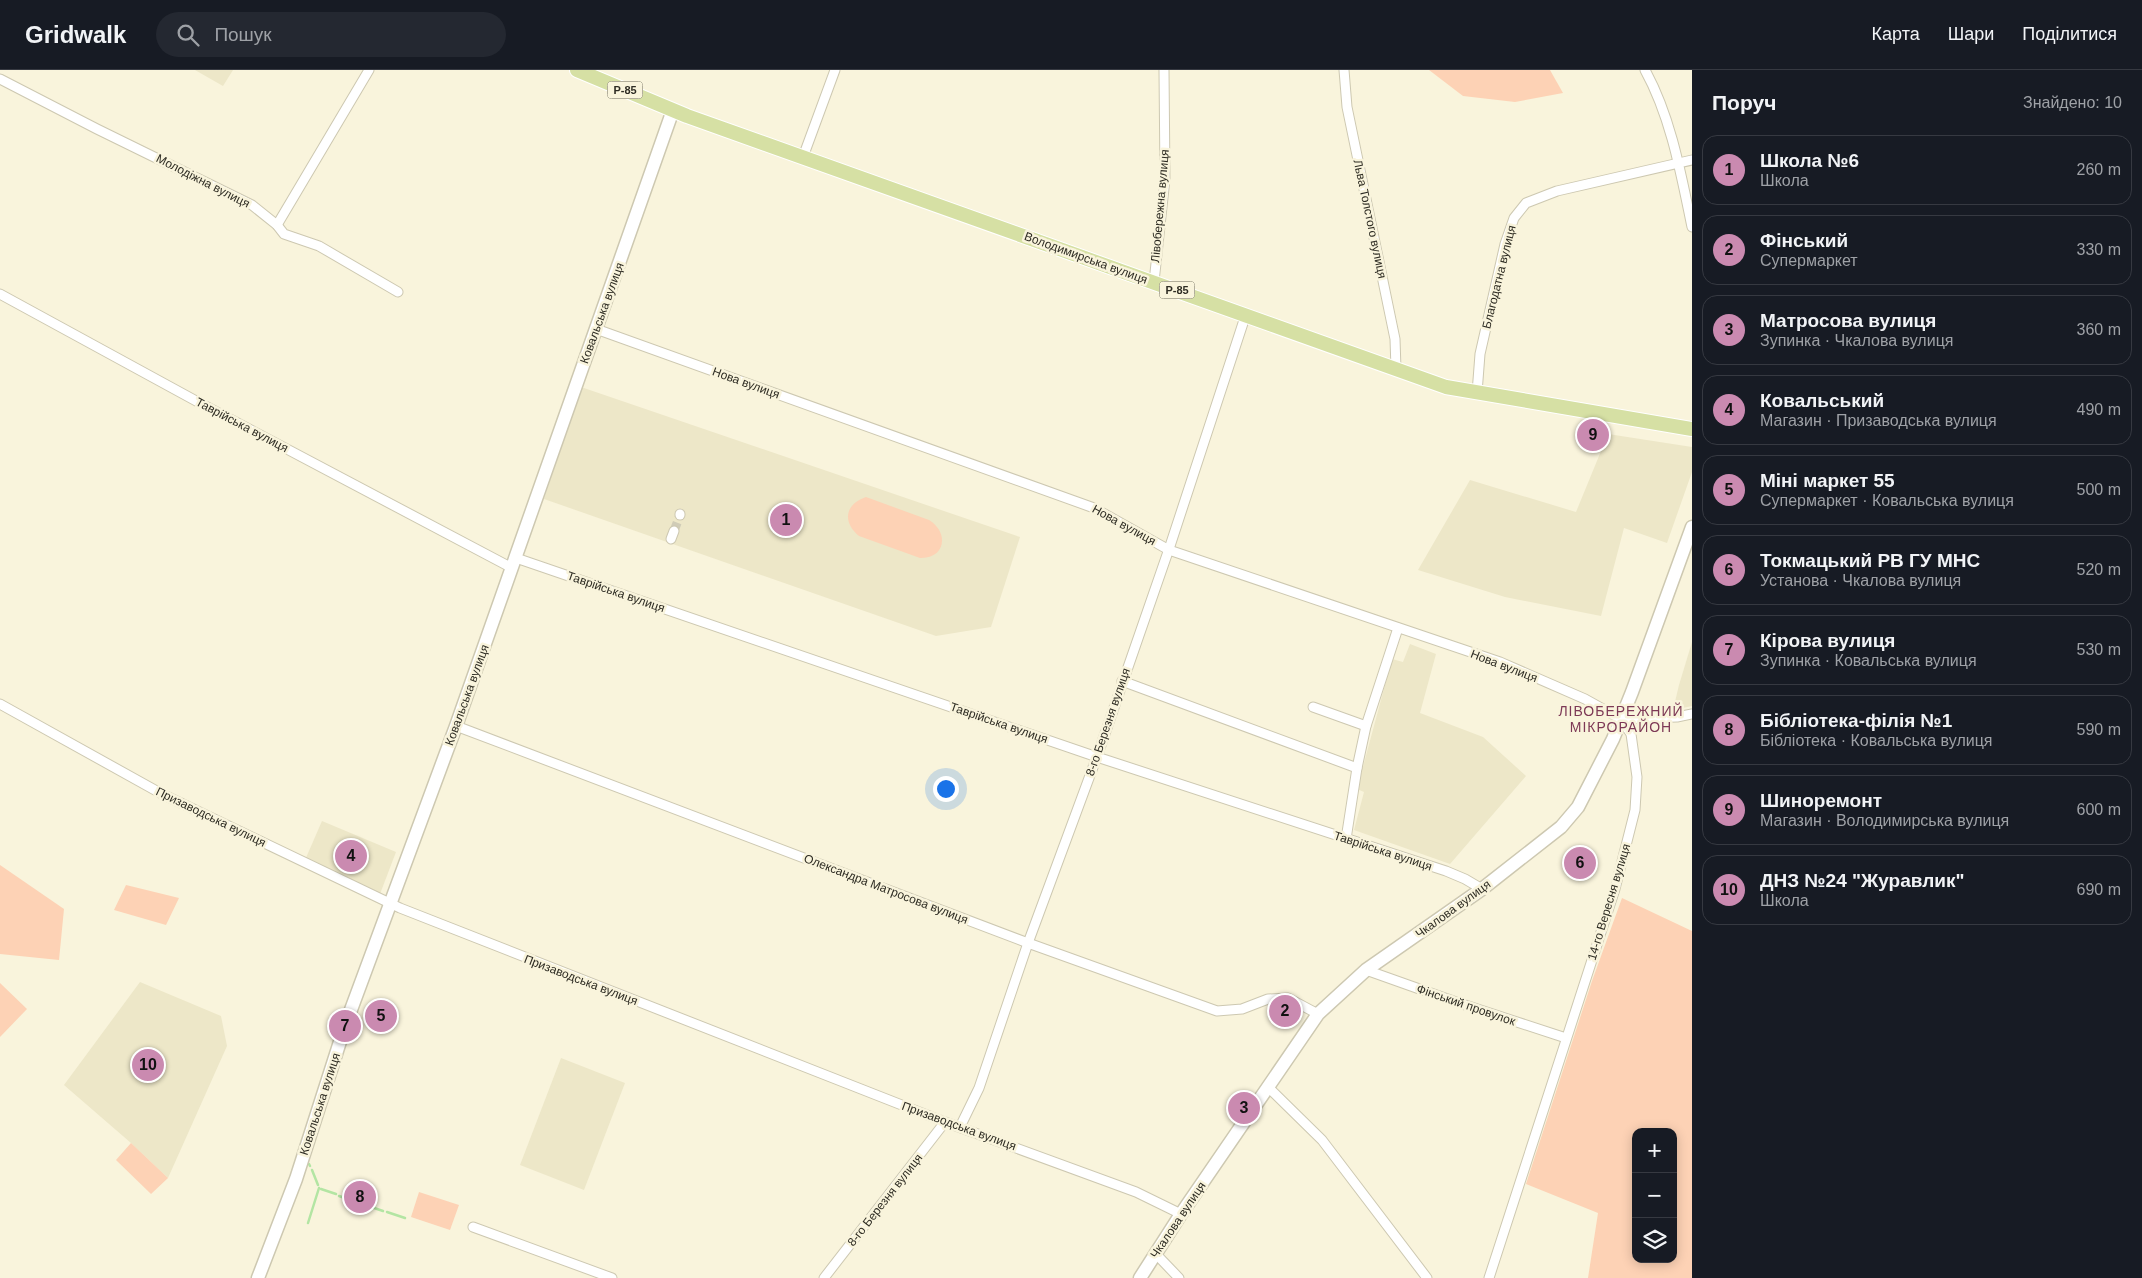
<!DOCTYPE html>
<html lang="uk">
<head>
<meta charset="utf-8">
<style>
  :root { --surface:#171b24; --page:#242831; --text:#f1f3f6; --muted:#9ea1a6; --line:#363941; --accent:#ca8ab0 }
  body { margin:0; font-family:Arial,sans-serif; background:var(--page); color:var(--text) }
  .controls { position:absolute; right:15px; bottom:15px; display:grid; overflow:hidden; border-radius:10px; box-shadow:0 2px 12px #0003 }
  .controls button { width:45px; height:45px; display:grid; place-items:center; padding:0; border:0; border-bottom:1px solid var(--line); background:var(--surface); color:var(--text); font:25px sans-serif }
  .you { position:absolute; left:945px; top:718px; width:18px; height:18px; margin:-12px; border:4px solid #fff; border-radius:50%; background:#1a73e8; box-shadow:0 0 0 8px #1a73e833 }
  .badge { display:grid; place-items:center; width:32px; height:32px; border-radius:50%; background:var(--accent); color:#111; font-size:16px; font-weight:700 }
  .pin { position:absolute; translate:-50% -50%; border:2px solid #fff; box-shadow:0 1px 5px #0006 }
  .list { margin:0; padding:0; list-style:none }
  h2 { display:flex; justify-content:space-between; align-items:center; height:65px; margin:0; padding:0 20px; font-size:21px }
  h2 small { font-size:16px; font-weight:400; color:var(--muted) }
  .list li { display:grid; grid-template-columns:32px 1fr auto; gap:15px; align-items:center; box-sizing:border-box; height:70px; margin:0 10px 10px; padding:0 10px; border:1px solid var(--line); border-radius:15px }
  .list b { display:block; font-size:19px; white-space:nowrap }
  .list p { margin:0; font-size:16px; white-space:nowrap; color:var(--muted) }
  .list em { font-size:16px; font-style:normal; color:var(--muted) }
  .icon { flex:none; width:28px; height:28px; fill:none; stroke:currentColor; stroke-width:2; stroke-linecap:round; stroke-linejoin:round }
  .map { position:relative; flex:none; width:1692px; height:1208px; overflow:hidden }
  header { display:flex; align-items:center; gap:30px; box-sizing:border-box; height:70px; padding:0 25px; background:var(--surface); border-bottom:1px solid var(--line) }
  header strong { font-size:24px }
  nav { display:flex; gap:28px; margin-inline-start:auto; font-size:18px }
  .search { width:350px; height:45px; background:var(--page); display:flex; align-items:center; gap:12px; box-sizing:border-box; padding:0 18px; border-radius:28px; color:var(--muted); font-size:19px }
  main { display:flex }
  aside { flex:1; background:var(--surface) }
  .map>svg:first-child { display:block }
  .built { fill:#ede7c8 }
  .green { fill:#fdd2b5; fill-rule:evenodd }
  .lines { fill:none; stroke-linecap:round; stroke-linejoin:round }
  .stream { stroke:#b3e5a3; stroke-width:2.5 }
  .street-tunnel { stroke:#d0ccb7; stroke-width:9; stroke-dasharray:9 4.5; stroke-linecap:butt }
  .street-casing { stroke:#cdc8b1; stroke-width:11 }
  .secondary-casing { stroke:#cdc8b1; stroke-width:15 }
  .primary-casing { stroke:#fff; stroke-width:16 }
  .street { stroke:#fff; stroke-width:9 }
  .secondary { stroke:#fff; stroke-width:12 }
  .primary { stroke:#d6e0a4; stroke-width:14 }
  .labels { text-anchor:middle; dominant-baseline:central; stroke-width:5; stroke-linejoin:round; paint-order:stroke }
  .shield { fill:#f9f4dc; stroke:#6b685a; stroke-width:1 }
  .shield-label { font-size:11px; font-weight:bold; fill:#2e2c23 }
  .street-label { font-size:12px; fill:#2e2c23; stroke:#f9f4dc }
  .neighbourhood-label { font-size:14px; letter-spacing:1px; fill:#7d3956; stroke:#f9f4dc }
</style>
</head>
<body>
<header>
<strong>Gridwalk</strong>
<div class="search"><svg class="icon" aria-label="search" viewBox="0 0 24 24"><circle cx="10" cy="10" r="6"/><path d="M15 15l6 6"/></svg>Пошук</div>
<nav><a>Карта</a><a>Шари</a><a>Поділитися</a></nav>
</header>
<main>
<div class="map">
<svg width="1692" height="1208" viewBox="0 0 1692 1208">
  <rect width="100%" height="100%" fill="#f9f4dc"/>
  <g class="built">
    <path d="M195,0H233L223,16Z"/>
    <path d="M581,317L1020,467L991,557L936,566L544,429Z"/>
    <path d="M1608,364L1692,377V402L1667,473L1624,458L1601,546L1505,527L1418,500L1470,410L1576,442Z"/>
    <path d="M1692,572V636L1673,640L1679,615Z"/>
    <path d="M1410,574L1436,584L1420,643L1483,667L1526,706L1450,794L1354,760L1364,722L1357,719L1392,589L1403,592Z"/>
    <path d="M322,751L396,782L380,824L305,790Z"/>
    <path d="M140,912L221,946L227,976L168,1108L131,1073L64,1015Z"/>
    <path d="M561,988L625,1013L584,1120L520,1095Z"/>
  </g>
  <g class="green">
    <path d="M1429,0H1550L1563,23L1515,32L1463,26Z"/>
    <path d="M866,427L929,450C949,462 946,489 920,488L859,466C842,452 845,434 866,427Z"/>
    <path d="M0,795L64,839L59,890L0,884Z"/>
    <path d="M126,815L179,828L166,855L114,840Z"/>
    <path d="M1622,828L1692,861V1208H1588L1598,1143L1526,1114L1592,911ZM1636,1062H1673V1189H1636Z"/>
    <path d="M0,913L27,939L0,967Z"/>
    <path d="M131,1073L168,1108L151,1124L116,1090Z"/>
    <path d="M419,1122L459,1135L450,1160L411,1147Z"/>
  </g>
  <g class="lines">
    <g class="stream">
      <path d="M309,1094L310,1096"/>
      <path d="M312,1100L318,1115"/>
      <path d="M321,1119L336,1124"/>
      <path d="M339,1126L383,1141"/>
      <path d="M387,1142L405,1148"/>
      <path d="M308,1153L319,1118"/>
    </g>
    <path class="street-tunnel" d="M674,461L680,445"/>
    <g class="street-casing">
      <g id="street">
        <path d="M1344,0L1347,37L1395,269L1396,299"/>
        <path d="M1645,0C1671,47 1681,104 1692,157"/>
        <path d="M0,9L97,59L252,135L277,155L284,164L319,176L398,222"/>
        <path d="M803,87L835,0"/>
        <path d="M277,155L369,0"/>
        <path d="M1154,212L1165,109L1164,0"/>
        <path d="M0,224L198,332L512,498"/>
        <path d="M596,259L1094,438L1169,480L1500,592L1585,629L1621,649L1631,664L1637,707L1635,740L1615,819L1489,1208"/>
        <path d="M1477,323L1480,284L1505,174L1514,148L1526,133L1557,121L1692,90"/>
        <path d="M680,445V444"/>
        <path d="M671,469L674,461"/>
        <path d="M516,488L1097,687L1446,801L1465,809L1482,819"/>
        <path d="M1122,611L1357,698"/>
        <path d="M0,634L162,724L400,838L945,1052L1136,1122L1181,1144"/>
        <path d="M1313,637L1366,656"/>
        <path d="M1621,649L1677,647L1692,644"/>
        <path d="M456,656L1028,873L1217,941L1242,939L1268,929L1288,928L1318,944"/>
        <path d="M1346,769L1357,698L1366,656L1398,558"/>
        <path d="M1366,900L1456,932L1566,968"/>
        <path d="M1268,1017L1322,1070L1427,1208"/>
        <path d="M960,1057L979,1018L1028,873L1099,681L1170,476L1246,244"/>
        <path d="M473,1157L612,1208"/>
        <path d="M1155,1183L1179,1208"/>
        <path d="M824,1208L945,1052"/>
      </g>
    </g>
    <g class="secondary-casing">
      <g id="secondary">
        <path d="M258,1208L296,1109L345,956L456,656L673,40"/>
        <path d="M1140,1208L1181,1144L1318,944L1366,900L1482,819L1561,757L1578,737L1613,669L1632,622L1692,457"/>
      </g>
    </g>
    <g class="primary-casing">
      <path id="primary" d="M577,0L687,46L1446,317L1692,359"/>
    </g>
    <use href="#street" class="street"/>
    <use href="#secondary" class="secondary"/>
    <use href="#primary" class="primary"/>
  </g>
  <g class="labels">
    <g class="shield">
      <rect x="607.5" y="11.5" width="35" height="17" rx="4"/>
      <rect x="1159.5" y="211.5" width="35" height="17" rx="4"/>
    </g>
    <g class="shield-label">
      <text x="625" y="20">Р-85</text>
      <text x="1177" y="220">Р-85</text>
    </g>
    <g class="street-label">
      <text transform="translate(203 111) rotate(27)">Молодіжна вулиця</text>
      <text transform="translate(1160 136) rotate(-85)">Лівобережна вулиця</text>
      <text transform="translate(1370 149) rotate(78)">Льва Толстого вулиця</text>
      <text transform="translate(1086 188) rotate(20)">Володимирська вулиця</text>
      <text transform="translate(1499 207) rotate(-76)">Благодатна вулиця</text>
      <text transform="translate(602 243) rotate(-70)">Ковальська вулиця</text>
      <text transform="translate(746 313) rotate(20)">Нова вулиця</text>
      <text transform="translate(242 355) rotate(28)">Таврійська вулиця</text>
      <text transform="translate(1124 455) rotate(29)">Нова вулиця</text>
      <text transform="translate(616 522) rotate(19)">Таврійська вулиця</text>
      <text transform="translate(1504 596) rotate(21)">Нова вулиця</text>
      <text transform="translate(467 625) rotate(-70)">Ковальська вулиця</text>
      <text transform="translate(1108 652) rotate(-71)">8-го Березня вулиця</text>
      <text transform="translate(999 653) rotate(19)">Таврійська вулиця</text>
      <text transform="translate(211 747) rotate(26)">Призаводська вулиця</text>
      <text transform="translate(1383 781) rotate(18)">Таврійська вулиця</text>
      <text transform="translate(886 819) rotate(21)">Олександра Матросова вулиця</text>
      <text transform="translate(1609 832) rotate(-73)">14-го Вересня вулиця</text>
      <text transform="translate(1453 839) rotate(-36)">Чкалова вулиця</text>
      <text transform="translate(581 910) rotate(21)">Призаводська вулиця</text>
      <text transform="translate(1466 935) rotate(19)">Фінський провулок</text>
      <text transform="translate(320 1034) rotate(-72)">Ковальська вулиця</text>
      <text transform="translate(959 1056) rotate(20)">Призаводська вулиця</text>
      <text transform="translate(885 1130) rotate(-52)">8-го Березня вулиця</text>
      <text transform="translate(1178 1150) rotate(-56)">Чкалова вулиця</text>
    </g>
    <g class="neighbourhood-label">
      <text x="1621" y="641">ЛІВОБЕРЕЖНИЙ<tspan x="1621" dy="16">МІКРОРАЙОН</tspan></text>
    </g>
  </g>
</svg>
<div class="controls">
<button>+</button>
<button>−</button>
<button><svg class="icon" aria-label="layers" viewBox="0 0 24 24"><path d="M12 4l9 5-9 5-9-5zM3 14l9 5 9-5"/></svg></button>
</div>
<div class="you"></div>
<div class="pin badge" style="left:786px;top:450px">1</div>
<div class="pin badge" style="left:1285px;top:941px">2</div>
<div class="pin badge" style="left:1244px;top:1038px">3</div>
<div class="pin badge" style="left:351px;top:786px">4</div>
<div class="pin badge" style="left:381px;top:946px">5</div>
<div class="pin badge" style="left:1580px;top:793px">6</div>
<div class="pin badge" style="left:345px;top:956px">7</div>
<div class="pin badge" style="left:360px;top:1127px">8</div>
<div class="pin badge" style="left:1593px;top:365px">9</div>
<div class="pin badge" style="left:148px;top:995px">10</div>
</div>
<aside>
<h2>Поруч<small>Знайдено: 10</small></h2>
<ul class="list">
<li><span class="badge">1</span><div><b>Школа №6</b><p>Школа</p></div><em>260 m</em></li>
<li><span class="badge">2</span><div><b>Фінський</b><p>Супермаркет</p></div><em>330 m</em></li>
<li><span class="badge">3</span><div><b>Матросова вулиця</b><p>Зупинка · Чкалова вулиця</p></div><em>360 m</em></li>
<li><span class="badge">4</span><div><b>Ковальський</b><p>Магазин · Призаводська вулиця</p></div><em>490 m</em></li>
<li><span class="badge">5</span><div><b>Міні маркет 55</b><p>Супермаркет · Ковальська вулиця</p></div><em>500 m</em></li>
<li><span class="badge">6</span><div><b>Токмацький РВ ГУ МНС</b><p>Установа · Чкалова вулиця</p></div><em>520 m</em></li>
<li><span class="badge">7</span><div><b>Кірова вулиця</b><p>Зупинка · Ковальська вулиця</p></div><em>530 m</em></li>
<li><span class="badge">8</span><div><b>Бібліотека-філія №1</b><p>Бібліотека · Ковальська вулиця</p></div><em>590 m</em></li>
<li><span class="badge">9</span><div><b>Шиноремонт</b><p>Магазин · Володимирська вулиця</p></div><em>600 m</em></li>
<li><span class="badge">10</span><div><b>ДНЗ №24 &quot;Журавлик&quot;</b><p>Школа</p></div><em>690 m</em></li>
</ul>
</aside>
</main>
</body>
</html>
